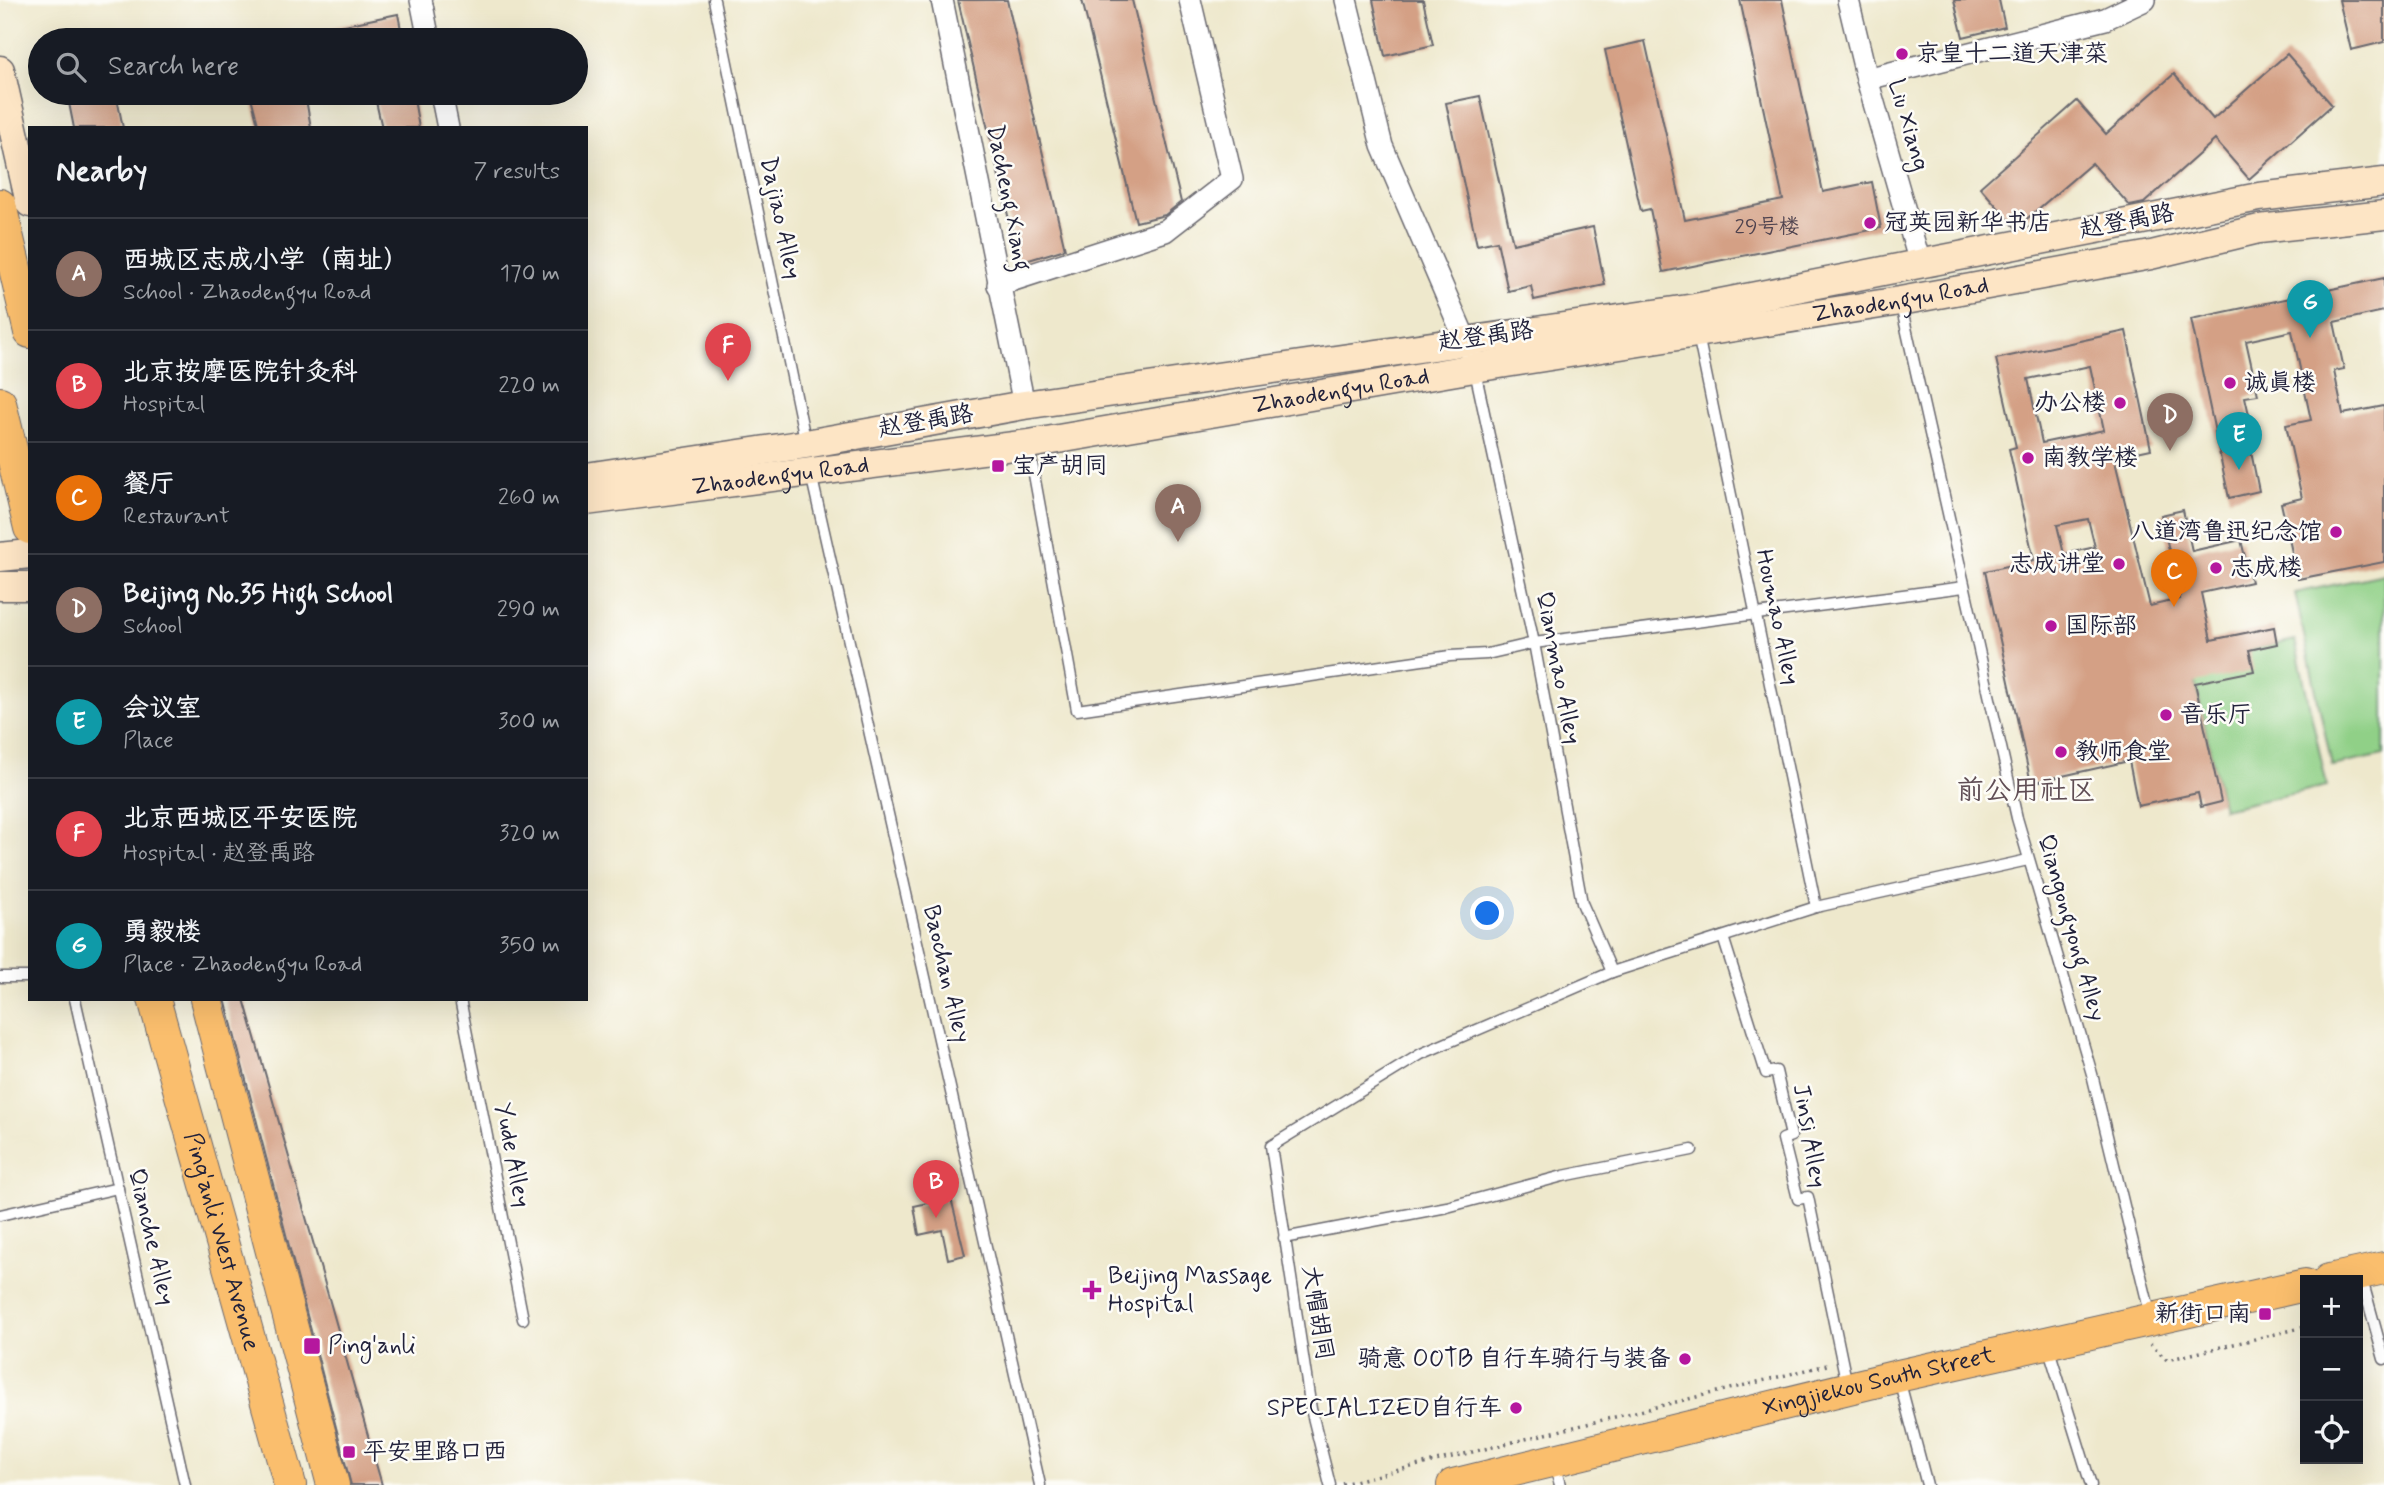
<!DOCTYPE html>
<html lang="en">
<head>
<meta charset="utf-8">
<style>
  :root { --surface:#171b24; --page:#20242c; --text:#f1f3f6; --muted:#9ea1a6; --line:#363941; --accent:#8c9099 }
  body { margin:0; font-family:Mynerve,"LXGW WenKai TC",sans-serif; background:var(--page); color:var(--text) }
  .controls { position:absolute; right:21px; bottom:21px; display:grid; overflow:hidden; border-radius:0px; box-shadow:0 7px 28px #0002 }
  .controls button { width:63px; height:63px; display:grid; place-items:center; padding:0; border:0; border-bottom:2px solid var(--line); background:var(--surface); color:var(--text); font:35px sans-serif }
  .you { position:absolute; left:1488px; top:914px; width:24px; height:24px; margin:-18px; border:5px solid #fff; border-radius:50%; background:#1a73e8; box-shadow:0 0 0 10px #1a73e833 }
  .badge { display:grid; place-items:center; width:46px; height:46px; border-radius:50%; background:var(--accent); color:#fff; font-size:23px; font-weight:700 }
  .pin { position:absolute; translate:-50% -58px; filter:drop-shadow(0 2px 4px #0008) }
  .pin::after { content:''; position:absolute; top:37px; width:24px; height:21px; background:inherit; clip-path:polygon(0 0,100% 0,50% 100%) }
  .list { margin:0; padding:0; list-style:none }
  h2 { display:flex; justify-content:space-between; align-items:center; height:91px; margin:0; padding:0 28px; font-size:30px }
  h2 small { font-size:23px; font-weight:400; color:var(--muted) }
  .list li { display:grid; grid-template-columns:46px 1fr auto; gap:21px; align-items:center; box-sizing:border-box; height:112px; padding:0 28px; border-top:2px solid var(--line) }
  .list b { display:block; font-size:26px; white-space:nowrap }
  .list p { margin:0; font-size:23px; white-space:nowrap; color:var(--muted) }
  .list em { font-size:23px; font-style:normal; color:var(--muted) }
  .icon { flex:none; width:38px; height:38px; fill:none; stroke:currentColor; stroke-width:2; stroke-linecap:round; stroke-linejoin:round }
  .map { position:relative; flex:none; width:2384px; height:1485px; overflow:hidden }
  .search { position:absolute; background:var(--surface); box-shadow:0 7px 28px #0002; left:28px; top:28px; width:560px; height:77px; display:flex; align-items:center; gap:18px; box-sizing:border-box; padding:0 24px; border-radius:38px; color:var(--muted); font-size:26px }
  .panel { position:absolute; background:var(--surface); box-shadow:0 7px 28px #0002; left:28px; top:126px; width:560px; height:875px; border-radius:0px }
  .map>svg:first-child { display:block }
  .green { fill:#90d087; stroke:#597961; stroke-width:2 }
  .building { fill:#d4a085; fill-rule:evenodd }
  .lines { fill:none; stroke-linecap:round; stroke-linejoin:round }
  .lane-casing { stroke:#69676e; stroke-width:13 }
  .street-casing { stroke:#69676e; stroke-width:24 }
  .secondary-casing { stroke:#69676e; stroke-width:31 }
  .primary-casing { stroke:#69676e; stroke-width:34 }
  .path { stroke:#69676e; stroke-width:3.5; stroke-dasharray:2 5; stroke-linecap:butt }
  .lane { stroke:#fff; stroke-width:10 }
  .street { stroke:#fff; stroke-width:21 }
  .secondary { stroke:#fde5c5; stroke-width:28 }
  .primary { stroke:#fabe6d; stroke-width:32 }
  .poi-dot { fill:#b5179e; stroke:#fdfcf7; stroke-width:2.5 }
  .labels { text-anchor:middle; dominant-baseline:central; stroke-width:5; stroke-linejoin:round; paint-order:stroke }
  .number-label { font-size:21px; fill:#4e424e }
  .poi-label { font-size:24px; fill:#22223b; stroke:#fdfcf7; text-anchor:start }
  .street-label { font-size:24px; fill:#22223b; stroke:#fdfcf7 }
  .quarter-label { font-size:28px; fill:#604e55; stroke:#fdfcf7 }
</style>
</head>
<body>
<div class="map">
<svg width="2384" height="1485" viewBox="0 0 2384 1485">
  <rect width="100%" height="100%" fill="#fdfcf7"/>
  <filter id="ink" filterUnits="userSpaceOnUse"><feTurbulence type="fractalNoise" baseFrequency=".0143" numOctaves="2"/><feDisplacementMap in="SourceGraphic" scale="14" xChannelSelector="R" yChannelSelector="G"/><feConvolveMatrix kernelMatrix="1 2 1 2 8 2 1 2 1" color-interpolation-filters="sRGB"/></filter>
  <filter id="wash" filterUnits="userSpaceOnUse"><feTurbulence type="fractalNoise" baseFrequency=".00686" numOctaves="4" result="noise"/><feDisplacementMap in="SourceGraphic" scale="28" xChannelSelector="R" yChannelSelector="G"/><feGaussianBlur stdDeviation="1.57" result="paint"/><feColorMatrix in="noise" values="0 0 0 0 0 0 0 0 0 0 0 0 0 0 0 0 0 1.4 0 .05"/><feComposite in="paint" operator="in"/></filter>
  <g filter="url(#wash)">
    <rect width="100%" height="100%" fill="#eee8cc"/>
    <g class="green">
      <path d="M2384,574V755L2332,766L2295,593Z"/>
      <path d="M2295,640L2327,786L2223,809L2191,663Z"/>
    </g>
    <g id="blocks">
      <g class="building">
        <path d="M958,0H1007L1065,249L1019,263Z"/>
        <path d="M1082,0H1132L1181,202L1165,215L1136,222Z"/>
        <path d="M1373,0H1423L1433,45L1385,56Z"/>
        <path d="M1740,0H1782L1823,192L1872,182L1881,228L1663,272L1650,209L1641,211L1605,50L1645,41L1685,220L1783,200Z"/>
        <path d="M1954,0H1999L2005,27L1963,37Z"/>
        <path d="M2339,0H2384V42L2351,50Z"/>
        <path d="M398,14L403,40H307L306,33Z"/>
        <path d="M2287,54L2332,105L2249,179L2215,140L2144,203L2130,206L2092,163L2016,228L1980,187L2077,101L2106,134L2174,74L2213,119Z"/>
        <path d="M67,93H116L123,128H74Z"/>
        <path d="M250,93H305L311,128H259Z"/>
        <path d="M374,93H413L419,128H382Z"/>
        <path d="M1480,96L1513,244L1593,227L1605,285L1534,300L1531,286L1508,291L1497,241L1477,245L1446,103Z"/>
        <path d="M2384,278V311L2334,322L2344,369L2334,371L2343,414L2384,406V562L2298,579L2281,503L2302,498L2286,425L2311,420L2292,331L2246,341L2258,395L2245,397L2255,441L2249,442L2259,491L2229,498L2191,319Z"/>
        <path d="M2126,331L2151,449L2114,457L2150,606L2180,599L2161,515L2183,510L2192,551L2241,540L2251,582L2201,593L2211,640L2274,627L2277,644L2249,650L2254,671L2195,683L2221,802L2201,807L2198,793L2138,806L2129,761L2031,783L1985,571L2034,560L2009,449L2016,447L1996,359ZM2090,366L2104,430L2042,443L2028,379ZM2088,519L2095,547L2064,554L2057,525Z"/>
        <path d="M225,999H244L382,1485H351Z"/>
        <path d="M951,1198L965,1255L948,1259L942,1230L919,1235L914,1206Z"/>
      </g>
    </g>
  </g>
  <g filter="url(#ink)">
    <use href="#blocks" fill-opacity="0" stroke="#69676e" stroke-width="2"/>
    <g class="lines">
      <g class="lane-casing">
        <g id="lane">
          <path d="M714,0L806,444"/>
          <path d="M1900,301L2017,818L2092,1074L2151,1317"/>
          <path d="M1698,335L1816,907"/>
          <path d="M1475,371L1534,643L1582,903L1612,972"/>
          <path d="M1029,447L1077,710L1450,656L1487,654L1534,643L1964,587"/>
          <path d="M811,474L1040,1485"/>
          <path d="M1723,937L1766,1073L1776,1071L1791,1136L1783,1139L1798,1199L1808,1197L1847,1385"/>
          <path d="M0,977H30"/>
          <path d="M75,999L185,1485"/>
          <path d="M460,999L523,1319"/>
          <path d="M0,1215L118,1188"/>
          <path d="M1284,1238L1447,1207L1563,1176L1692,1150"/>
          <path d="M2361,1276L2384,1359"/>
          <path d="M2048,1346L2091,1485"/>
          <path d="M1899,1379L1927,1485"/>
          <path d="M1554,1463L1560,1485"/>
          <path d="M1330,1485L1311,1409L1271,1146L1421,1054L1612,972L1816,907L2028,860"/>
        </g>
      </g>
      <g class="street-casing">
        <g id="street">
          <path d="M421,0L429,40"/>
          <path d="M942,0L1024,405"/>
          <path d="M1346,0L1382,146L1471,353"/>
          <path d="M1848,0L1867,79L1920,263"/>
          <path d="M1867,79L2105,19L2145,0"/>
          <path d="M441,93L448,128"/>
          <path d="M998,285L1165,231L1232,179L1190,0"/>
        </g>
      </g>
      <g class="secondary-casing">
        <g id="secondary">
          <path d="M0,70L30,203"/>
          <path d="M586,477L806,444L1024,405L1695,308L2259,197L2384,182"/>
          <path id="s1" d="M586,501L1029,444L1474,368L1900,301L2151,255L2259,229L2384,215"/>
          <path d="M0,557L30,554"/>
          <path d="M0,586H30"/>
        </g>
      </g>
      <g class="primary-casing">
        <g id="primary">
          <path d="M0,205L30,332"/>
          <path d="M0,403L30,528"/>
          <path id="s2" d="M154,999L290,1485"/>
          <path d="M206,999L333,1485"/>
          <path d="M2329,1280L2384,1268"/>
          <path id="s3" d="M1453,1485L1898,1376L2305,1285"/>
        </g>
      </g>
      <g class="path">
        <path d="M2150,1344L2167,1360L2305,1327"/>
        <path d="M1342,1484L1831,1364"/>
      </g>
      <use href="#lane" class="lane"/>
      <use href="#street" class="street"/>
      <use href="#secondary" class="secondary"/>
      <use href="#primary" class="primary"/>
    </g>
  </g>
  <g class="poi-dot">
    <circle cx="1902" cy="54" r="7"/>
    <circle cx="1870" cy="223" r="7"/>
    <circle cx="2230" cy="383" r="7"/>
    <circle cx="2120" cy="403" r="7"/>
    <circle cx="2028" cy="458" r="7"/>
    <rect x="991" y="459" width="14" height="14" rx="3.5"/>
    <circle cx="2336" cy="532" r="7"/>
    <circle cx="2119" cy="564" r="7"/>
    <circle cx="2216" cy="568" r="7"/>
    <circle cx="2051" cy="626" r="7"/>
    <circle cx="2166" cy="715" r="7"/>
    <circle cx="2061" cy="752" r="7"/>
    <path d="M1088.5 1279.5h7v7h7v7h-7v7h-7v-7h-7v-7h7z"/>
    <rect x="2258" y="1307" width="14" height="14" rx="3.5"/>
    <rect x="303" y="1337" width="18" height="18" rx="3.5"/>
    <circle cx="1685" cy="1359" r="7"/>
    <circle cx="1516" cy="1408" r="7"/>
    <rect x="342" y="1445" width="14" height="14" rx="3.5"/>
  </g>
  <g class="labels">
    <g class="number-label">
      <text x="1767" y="227">29号楼</text>
    </g>
    <g class="poi-label">
      <text x="1916" y="54">京皇十二道天津菜</text>
      <text x="1884" y="223">冠英园新华书店</text>
      <text x="2244" y="383">诚真楼</text>
      <text x="2106" y="403" text-anchor="end">办公楼</text>
      <text x="2042" y="458">南教学楼</text>
      <text x="1012" y="466">宝产胡同</text>
      <text x="2322" y="532" text-anchor="end">八道湾鲁迅纪念馆</text>
      <text x="2105" y="564" text-anchor="end">志成讲堂</text>
      <text x="2230" y="568">志成楼</text>
      <text x="2065" y="626">国际部</text>
      <text x="2180" y="715">音乐厅</text>
      <text x="2075" y="752">教师食堂</text>
      <text x="1108" y="1276">Beijing Massage<tspan x="1108" dy="28">Hospital</tspan></text>
      <text x="2251" y="1314" text-anchor="end">新街口南</text>
      <text x="328" y="1346">Ping'anli</text>
      <text x="1671" y="1359" text-anchor="end">骑意 OOTB 自行车骑行与装备</text>
      <text x="1502" y="1408" text-anchor="end">SPECIALIZED自行车</text>
      <text x="363" y="1452">平安里路口西</text>
    </g>
    <g class="street-label">
      <text transform="translate(1908 125) rotate(74)">Liu Xiang</text>
      <text transform="translate(1008 198) rotate(79)">Dacheng Xiang</text>
      <text transform="translate(780 218) rotate(78)">Dajiao Alley</text>
      <text transform="translate(2127 222) rotate(-11)">赵登禹路</text>
      <text stroke="none"><textPath href="#s1" startOffset="1330">Zhaodengyu Road</textPath></text>
      <text transform="translate(1486 337) rotate(-8)">赵登禹路</text>
      <text stroke="none"><textPath href="#s1" startOffset="763">Zhaodengyu Road</textPath></text>
      <text transform="translate(926 422) rotate(-10)">赵登禹路</text>
      <text stroke="none"><textPath href="#s1" startOffset="196">Zhaodengyu Road</textPath></text>
      <text transform="translate(1777 617) rotate(78)">Houmao Alley</text>
      <text transform="translate(1558 668) rotate(79)">Qianmao Alley</text>
      <text transform="translate(2071 928) rotate(74)">Qiangongyong Alley</text>
      <text transform="translate(946 974) rotate(77)">Baochan Alley</text>
      <text transform="translate(1809 1136) rotate(80)">Jinsi Alley</text>
      <text transform="translate(512 1155) rotate(79)">Yude Alley</text>
      <text transform="translate(151 1237) rotate(77)">Qianche Alley</text>
      <text stroke="none"><textPath href="#s2" startOffset="252">Ping'anli West Avenue</textPath></text>
      <text transform="translate(1317 1313) rotate(81)">大帽胡同</text>
      <text stroke="none"><textPath href="#s3" startOffset="438">Xingjiekou South Street</textPath></text>
    </g>
    <g class="quarter-label">
      <text x="2026" y="791">前公用社区</text>
    </g>
  </g>
</svg>
<div class="controls">
<button>+</button>
<button>−</button>
<button><svg class="icon" aria-label="locate" viewBox="0 0 24 24"><circle cx="12" cy="12" r="6"/><path d="M12 2v4M12 18v4M2 12h4M18 12h4"/></svg></button>
</div>
<div class="you"></div>
<div class="pin badge" style="left:1178px;top:542px;background:#8d6e63">A</div>
<div class="pin badge" style="left:936px;top:1218px;background:#e0444e">B</div>
<div class="pin badge" style="left:2174px;top:607px;background:#e8710a">C</div>
<div class="pin badge" style="left:2170px;top:451px;background:#8d6e63">D</div>
<div class="pin badge" style="left:2239px;top:470px;background:#0f9aa8">E</div>
<div class="pin badge" style="left:728px;top:381px;background:#e0444e">F</div>
<div class="pin badge" style="left:2310px;top:338px;background:#0f9aa8">G</div>
<div class="search"><svg class="icon" aria-label="search" viewBox="0 0 24 24"><circle cx="10" cy="10" r="6"/><path d="M15 15l6 6"/></svg>Search here</div>
<section class="panel">
<h2>Nearby<small>7 results</small></h2>
<ul class="list">
<li><span class="badge" style="background:#8d6e63">A</span><div><b>西城区志成小学（南址）</b><p>School · Zhaodengyu Road</p></div><em>170 m</em></li>
<li><span class="badge" style="background:#e0444e">B</span><div><b>北京按摩医院针灸科</b><p>Hospital</p></div><em>220 m</em></li>
<li><span class="badge" style="background:#e8710a">C</span><div><b>餐厅</b><p>Restaurant</p></div><em>260 m</em></li>
<li><span class="badge" style="background:#8d6e63">D</span><div><b>Beijing No.35 High School</b><p>School</p></div><em>290 m</em></li>
<li><span class="badge" style="background:#0f9aa8">E</span><div><b>会议室</b><p>Place</p></div><em>300 m</em></li>
<li><span class="badge" style="background:#e0444e">F</span><div><b>北京西城区平安医院</b><p>Hospital · 赵登禹路</p></div><em>320 m</em></li>
<li><span class="badge" style="background:#0f9aa8">G</span><div><b>勇毅楼</b><p>Place · Zhaodengyu Road</p></div><em>350 m</em></li>
</ul>
</section>
</div>
</body>
</html>
